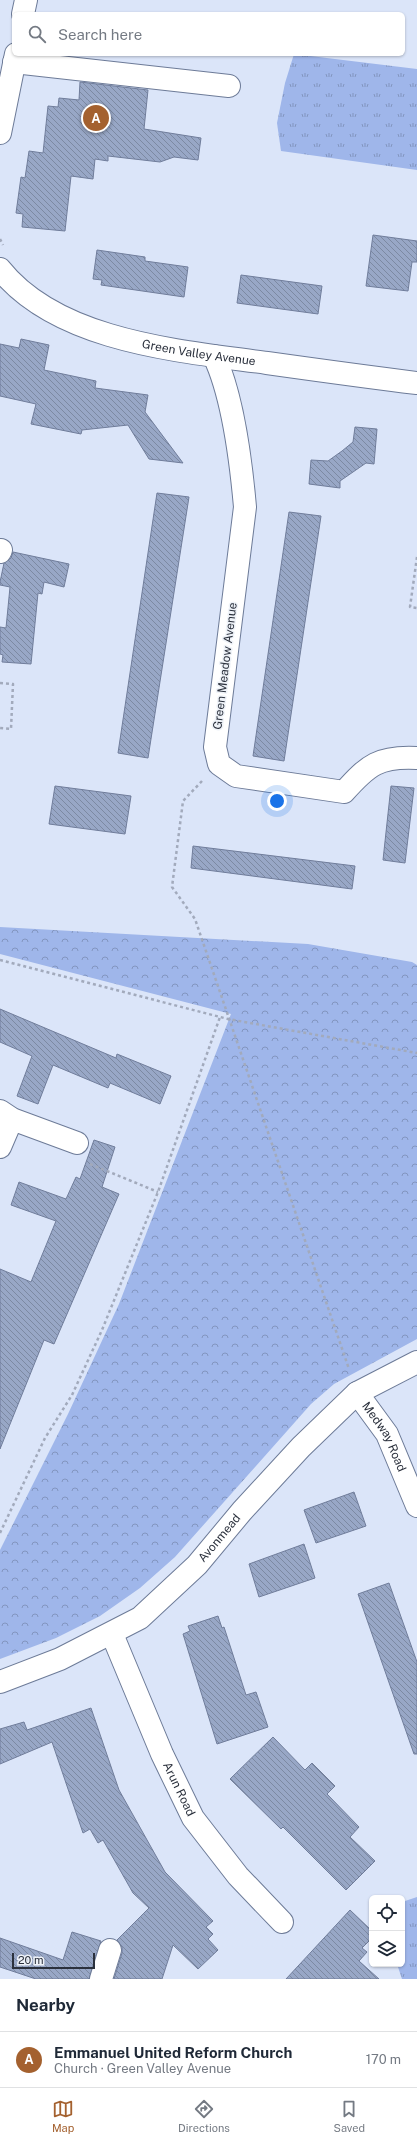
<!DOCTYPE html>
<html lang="en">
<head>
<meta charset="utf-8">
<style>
  :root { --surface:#fff; --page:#f2f2f3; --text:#1f2937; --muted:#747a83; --line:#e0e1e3; --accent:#a4612f }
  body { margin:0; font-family:"Public Sans",sans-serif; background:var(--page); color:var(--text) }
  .controls { position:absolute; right:12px; bottom:12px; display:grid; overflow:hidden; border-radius:6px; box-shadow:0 1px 3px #0004 }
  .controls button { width:36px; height:36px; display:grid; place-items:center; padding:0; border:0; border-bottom:1px solid var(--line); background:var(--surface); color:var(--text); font:20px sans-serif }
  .scale { position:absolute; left:12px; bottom:10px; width:83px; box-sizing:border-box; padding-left:4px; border:2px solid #2b313d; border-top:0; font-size:11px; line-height:14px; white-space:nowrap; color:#2b313d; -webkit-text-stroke:3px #eef2f8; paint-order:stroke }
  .you { position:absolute; left:277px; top:801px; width:14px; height:14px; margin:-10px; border:3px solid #fff; border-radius:50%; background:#1a73e8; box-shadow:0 0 0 6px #1a73e833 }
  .badge { display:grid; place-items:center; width:26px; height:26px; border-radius:50%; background:var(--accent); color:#fff; font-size:13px; font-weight:700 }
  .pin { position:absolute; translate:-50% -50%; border:2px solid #fff; box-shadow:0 1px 4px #0006 }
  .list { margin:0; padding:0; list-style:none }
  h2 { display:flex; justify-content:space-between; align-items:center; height:52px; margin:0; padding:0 16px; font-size:17px }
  h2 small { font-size:13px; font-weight:400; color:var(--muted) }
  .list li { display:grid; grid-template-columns:26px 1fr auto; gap:12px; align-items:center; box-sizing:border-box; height:56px; padding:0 16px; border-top:1px solid var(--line) }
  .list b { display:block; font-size:15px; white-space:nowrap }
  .list p { margin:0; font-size:13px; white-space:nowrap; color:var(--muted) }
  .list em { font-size:13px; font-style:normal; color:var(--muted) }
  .icon { flex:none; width:22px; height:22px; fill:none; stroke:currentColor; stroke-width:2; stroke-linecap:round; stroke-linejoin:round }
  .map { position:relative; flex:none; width:417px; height:1979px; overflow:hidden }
  .search { position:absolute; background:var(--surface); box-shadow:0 1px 3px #0004; left:12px; right:12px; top:12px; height:44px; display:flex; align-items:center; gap:10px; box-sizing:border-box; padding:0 14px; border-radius:6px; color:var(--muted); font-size:15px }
  .sheet { height:108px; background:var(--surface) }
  nav { display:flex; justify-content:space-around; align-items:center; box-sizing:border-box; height:56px; border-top:1px solid var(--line); background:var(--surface); font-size:11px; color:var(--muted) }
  nav a { display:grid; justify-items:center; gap:2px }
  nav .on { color:var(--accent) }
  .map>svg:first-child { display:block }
  .grass { fill:url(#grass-tufts) }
  .park { fill:url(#park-crowns) }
  .building { fill:url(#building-back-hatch); stroke:#707d9b }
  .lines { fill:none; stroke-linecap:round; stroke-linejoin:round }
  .minor-casing { stroke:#6d7b98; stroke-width:24 }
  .path { stroke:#a2aabc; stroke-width:2.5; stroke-dasharray:3 3; stroke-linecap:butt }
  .minor { stroke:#fff; stroke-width:22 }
  .labels { text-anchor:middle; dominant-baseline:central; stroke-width:3; stroke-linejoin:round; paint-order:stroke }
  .street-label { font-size:12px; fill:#2b313d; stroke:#eef2f8 }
</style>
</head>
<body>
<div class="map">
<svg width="417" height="1979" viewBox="0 0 417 1979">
  <defs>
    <pattern id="grass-tufts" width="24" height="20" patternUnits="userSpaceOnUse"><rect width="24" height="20" fill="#9fb6ea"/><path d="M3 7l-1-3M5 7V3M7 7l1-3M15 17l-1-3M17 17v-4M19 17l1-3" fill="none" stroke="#8295bf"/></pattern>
    <pattern id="park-crowns" width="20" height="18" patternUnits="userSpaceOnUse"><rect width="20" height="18" fill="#9fb6ea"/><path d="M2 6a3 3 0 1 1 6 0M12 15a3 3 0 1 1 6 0" fill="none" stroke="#8295bf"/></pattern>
    <pattern id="building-back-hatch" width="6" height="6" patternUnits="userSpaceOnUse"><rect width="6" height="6" fill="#98a7c6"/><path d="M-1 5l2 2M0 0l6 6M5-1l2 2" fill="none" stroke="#7c89a2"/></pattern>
  </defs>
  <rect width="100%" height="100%" fill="#dbe5f9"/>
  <g class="grass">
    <path d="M294,54L417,69V170L281,151L277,123L285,83Z"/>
    <path d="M417,1897V1979H402L397,1964H402V1902Z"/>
  </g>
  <path class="park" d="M0,927L308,944L412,962L417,965V1339L334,1384L311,1404L175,1557L140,1588L100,1616L56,1638L0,1659V1550L68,1414L119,1304L231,1014L0,954Z"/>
  <g class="building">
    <path d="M80,82L148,90L144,129L201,138L198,160L174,157L160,162L108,156V161L95,159L93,179L71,176L65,231L22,227L23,214L16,213L21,177L25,178L29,151L43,153L48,106L58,107L59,98L79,100Z"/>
    <path d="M373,235L417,241V262H412L408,291L366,286Z"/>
    <path d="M97,250L145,257V261L188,267L184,297L101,285L102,280L93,279Z"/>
    <path d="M241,275L322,286L318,314L237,303Z"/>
    <path d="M21,339L49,345L44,370L96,381L95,388L148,395L145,412L183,463L149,459L128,425L82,430L81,434L31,424L36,404L0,396V344L19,348Z"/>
    <path d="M355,427L377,429L374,464L366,463L340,481V488L309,484L311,460L328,461L342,451L353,442Z"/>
    <path d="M157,493L189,497L148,758L118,753Z"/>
    <path d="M289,512L321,516L284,761L253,756Z"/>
    <path d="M13,552L69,564L64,587L44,582L42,594L38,593L31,664L2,662L3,655L0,654V627L6,628L10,587L0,585V582L4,563L11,558Z"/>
    <path d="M55,786L131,796L125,834L49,824Z"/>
    <path d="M391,786L414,788L405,863L383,860Z"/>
    <path d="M193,846L355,866L352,889L191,868Z"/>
    <path d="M0,1009L116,1058L117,1054L171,1076L160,1104L110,1083L108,1088L53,1065L38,1104L17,1096L32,1056L0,1042Z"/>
    <path d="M94,1140L115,1147L102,1187L119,1194L54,1344L44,1340L0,1449V1269L31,1282L56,1221L11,1205L19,1182L66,1199L76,1177L80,1179Z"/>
    <path d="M354,1492L366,1526L316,1543L304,1510Z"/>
    <path d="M304,1544L315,1578L259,1597L249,1564Z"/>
    <path d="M389,1583L417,1662V1754H414L358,1594Z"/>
    <path d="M218,1616L222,1628L224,1627L246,1695L256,1692L268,1727L217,1744L183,1634L190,1631L188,1626Z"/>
    <path d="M91,1708L119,1790L165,1872L213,1921L206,1927L213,1934L208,1939L218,1950L198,1969L173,1945L162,1979H114L122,1953V1947L117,1940L149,1908L133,1893L103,1840L98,1843L90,1829L83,1833L52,1742L0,1764V1729L24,1722L27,1730Z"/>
    <path d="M273,1737L305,1770L312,1763L335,1786L327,1794L359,1827L350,1837L375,1861L346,1890L283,1827L281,1829L230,1779Z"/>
    <path d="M350,1910L372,1931V1938L362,1948L367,1952L359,1961L379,1979H286Z"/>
    <path d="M72,1932L101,1941L89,1979H36L0,1967V1938L63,1960Z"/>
  </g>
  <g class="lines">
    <g class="minor-casing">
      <g id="minor">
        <path d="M23,14L26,0"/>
        <path d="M14,62L229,86"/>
        <path d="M0,133L16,54"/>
        <path id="s1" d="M0,269C58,342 181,351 267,363C317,370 367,377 417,383"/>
        <path d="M214,356C233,396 241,462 245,507L215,747L219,764L236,776L344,792C368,765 379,756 417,758"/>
        <path d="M0,552L1,550"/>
        <path d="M0,1111L12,1119L77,1143"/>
        <path d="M0,1147L12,1119"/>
        <path id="s2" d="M357,1393L387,1434L417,1506"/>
        <path id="s3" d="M112,1634L162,1754L193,1818L238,1876L282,1922"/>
        <path id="s4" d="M0,1682L60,1659L140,1618L197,1565L242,1511L301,1447L357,1393L417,1362"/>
        <path d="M101,1979L110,1950"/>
      </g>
    </g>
    <g class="path">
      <path d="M0,239L3,245"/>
      <path d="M417,557L410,607L417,608"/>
      <path d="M0,683L13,684L11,729L0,728"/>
      <path d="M202,781L183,801L172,887L195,919L349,1369"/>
      <path d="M0,960L228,1019L417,1053"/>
      <path d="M90,1164L158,1192"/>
      <path d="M0,1533L45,1438L72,1395L102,1330L158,1192L220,1017"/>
    </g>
    <use href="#minor" class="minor"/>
  </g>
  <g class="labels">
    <g class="street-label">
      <text stroke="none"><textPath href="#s1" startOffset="221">Green Valley Avenue</textPath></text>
      <text transform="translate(225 666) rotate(-83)">Green Meadow Avenue</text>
      <text stroke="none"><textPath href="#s2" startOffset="52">Medway Road</textPath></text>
      <text stroke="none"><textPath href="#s4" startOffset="267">Avonmead</textPath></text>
      <text stroke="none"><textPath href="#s3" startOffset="169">Arun Road</textPath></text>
    </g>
  </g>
</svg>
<div class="controls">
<button><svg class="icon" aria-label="locate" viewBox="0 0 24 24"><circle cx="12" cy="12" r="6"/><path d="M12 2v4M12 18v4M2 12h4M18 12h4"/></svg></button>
<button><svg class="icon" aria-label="layers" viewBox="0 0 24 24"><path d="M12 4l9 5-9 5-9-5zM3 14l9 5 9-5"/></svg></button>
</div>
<div class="scale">20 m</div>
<div class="you"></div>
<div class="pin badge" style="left:96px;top:118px">A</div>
<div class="search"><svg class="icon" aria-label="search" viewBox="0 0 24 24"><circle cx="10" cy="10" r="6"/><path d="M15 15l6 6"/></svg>Search here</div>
</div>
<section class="sheet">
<h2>Nearby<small></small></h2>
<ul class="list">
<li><span class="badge">A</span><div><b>Emmanuel United Reform Church</b><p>Church · Green Valley Avenue</p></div><em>170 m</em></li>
</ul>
</section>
<nav>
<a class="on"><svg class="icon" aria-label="map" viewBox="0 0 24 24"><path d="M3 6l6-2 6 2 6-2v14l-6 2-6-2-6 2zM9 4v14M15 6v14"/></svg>Map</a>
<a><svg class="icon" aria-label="directions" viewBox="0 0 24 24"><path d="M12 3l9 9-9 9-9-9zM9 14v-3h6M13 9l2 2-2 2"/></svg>Directions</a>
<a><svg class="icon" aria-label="saved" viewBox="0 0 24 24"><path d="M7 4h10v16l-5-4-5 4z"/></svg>Saved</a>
</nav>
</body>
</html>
